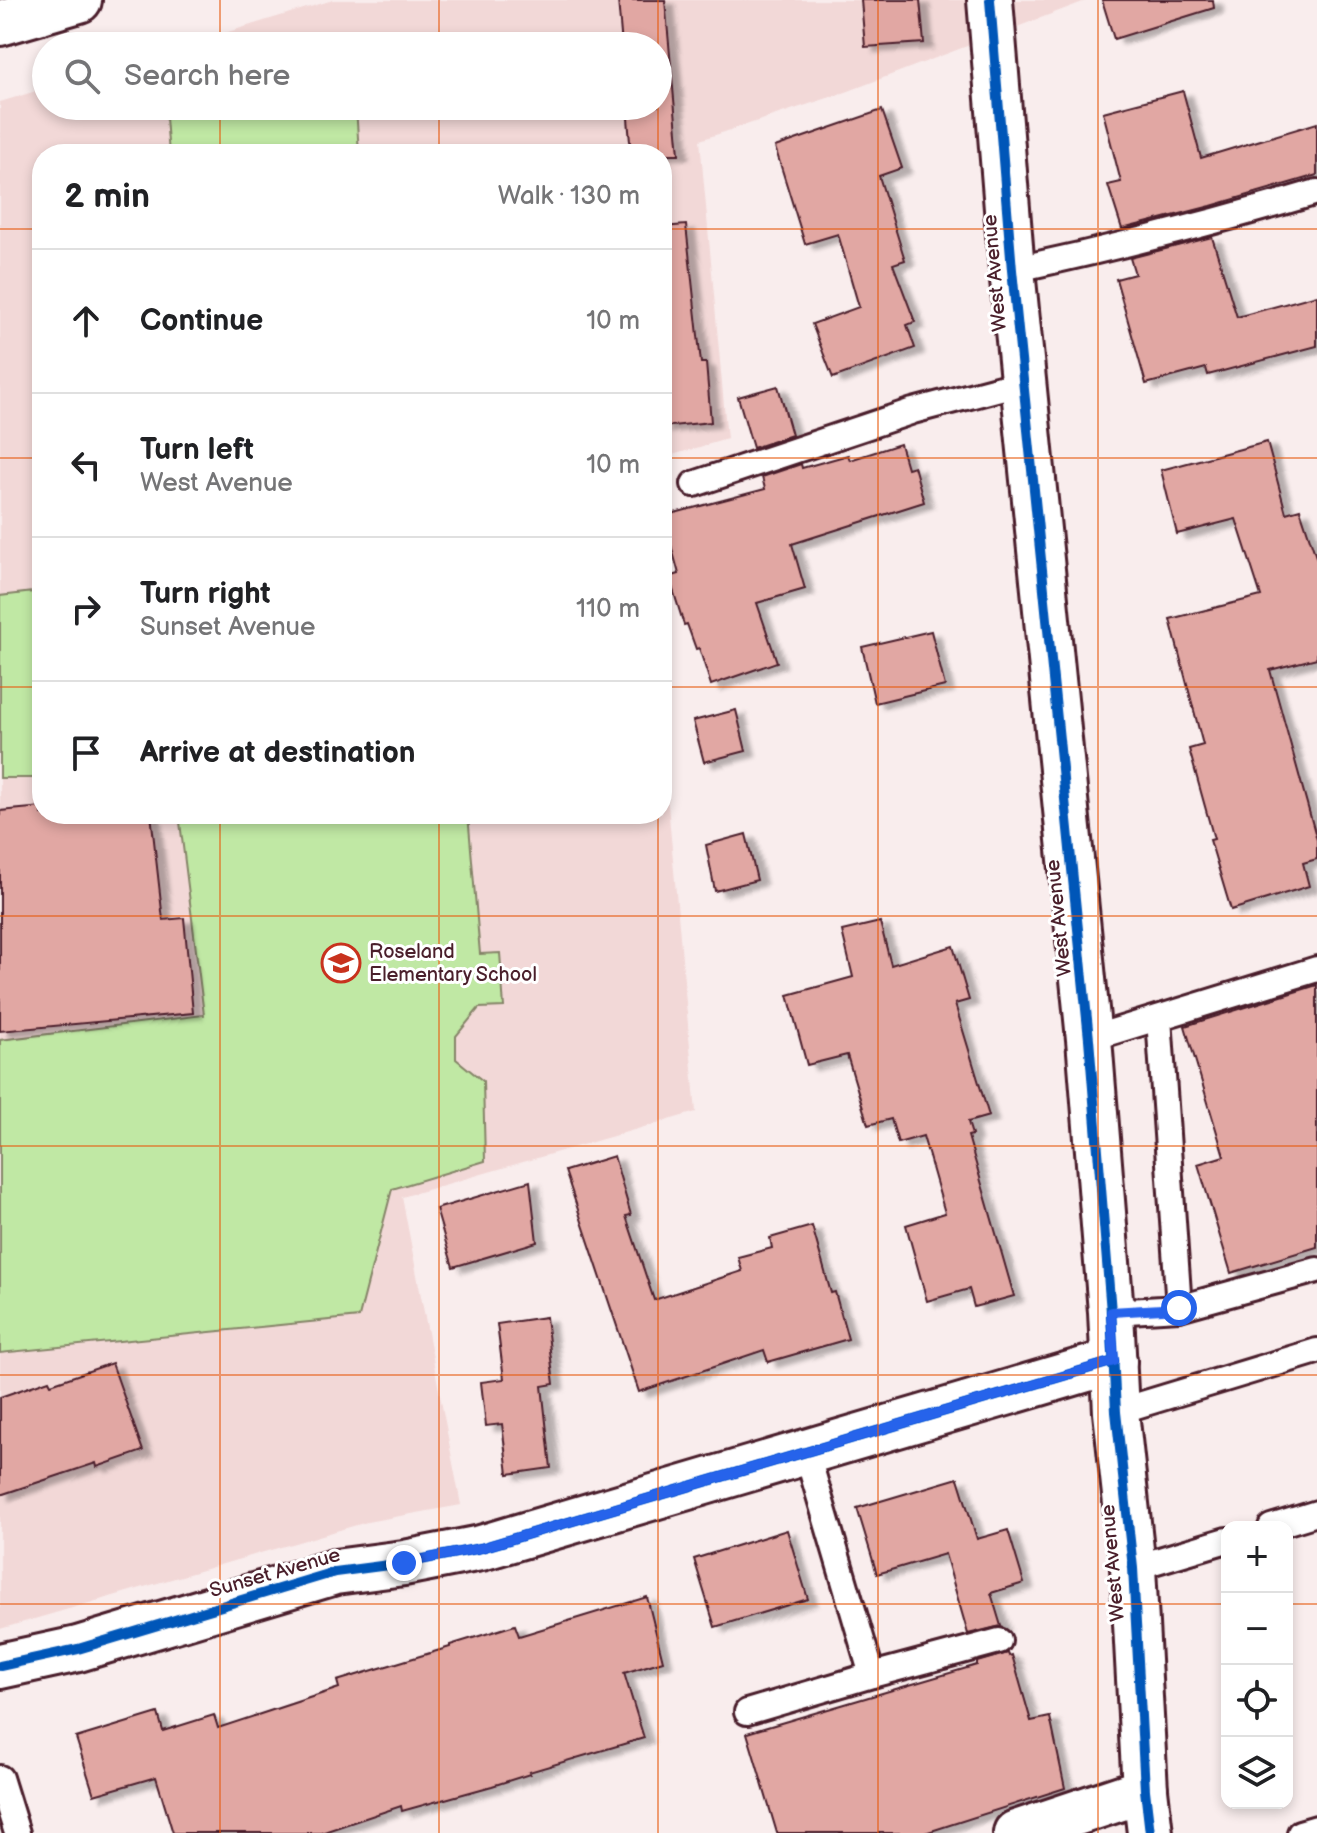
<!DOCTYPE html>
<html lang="en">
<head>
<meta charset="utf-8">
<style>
  :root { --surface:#fff; --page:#f6f6f6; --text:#202124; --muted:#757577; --line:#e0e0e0 }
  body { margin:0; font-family:"Balsamiq Sans",sans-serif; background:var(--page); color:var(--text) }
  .controls { position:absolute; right:24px; bottom:24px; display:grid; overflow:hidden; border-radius:16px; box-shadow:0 4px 12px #0003 }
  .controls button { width:72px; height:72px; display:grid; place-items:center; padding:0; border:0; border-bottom:2px solid var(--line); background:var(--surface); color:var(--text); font:40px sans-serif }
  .stop { position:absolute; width:24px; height:24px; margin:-18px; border:6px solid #2563eb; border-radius:50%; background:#fff }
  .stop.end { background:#2563eb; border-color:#fff; box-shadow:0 2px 8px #0008 }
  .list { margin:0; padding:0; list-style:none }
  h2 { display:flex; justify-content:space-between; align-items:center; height:104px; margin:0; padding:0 32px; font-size:34px }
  h2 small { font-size:26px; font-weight:400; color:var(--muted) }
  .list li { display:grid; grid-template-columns:52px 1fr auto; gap:24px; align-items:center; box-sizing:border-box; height:144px; padding:0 32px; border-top:2px solid var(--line) }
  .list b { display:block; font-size:30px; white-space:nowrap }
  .list p { margin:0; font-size:26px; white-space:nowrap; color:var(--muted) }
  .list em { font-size:26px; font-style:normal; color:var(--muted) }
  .icon { flex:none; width:44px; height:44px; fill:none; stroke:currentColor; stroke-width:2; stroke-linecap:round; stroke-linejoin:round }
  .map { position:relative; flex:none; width:1317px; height:1833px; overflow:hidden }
  .search { position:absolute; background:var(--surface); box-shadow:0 4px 12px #0003; left:32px; top:32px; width:640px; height:88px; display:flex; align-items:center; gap:20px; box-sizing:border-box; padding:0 28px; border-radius:44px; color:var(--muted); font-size:30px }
  .panel { position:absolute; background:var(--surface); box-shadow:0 4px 12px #0003; left:32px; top:144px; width:640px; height:680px; border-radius:32px }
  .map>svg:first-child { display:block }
  .built { fill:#f2d8d7 }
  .green { fill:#c0e8a4; stroke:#858468; stroke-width:2 }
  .building { fill:#e1a7a3; stroke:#4a1f2b; stroke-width:2; filter:url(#shadow) }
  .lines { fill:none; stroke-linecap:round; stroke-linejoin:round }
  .lane-casing { stroke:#4a1f2b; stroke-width:30 }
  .street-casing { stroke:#4a1f2b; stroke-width:50 }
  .secondary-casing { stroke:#4a1f2b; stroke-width:50 }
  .lane { stroke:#fff; stroke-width:24 }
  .street { stroke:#fff; stroke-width:44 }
  .secondary { stroke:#fff; stroke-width:44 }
  .cycleway-casing { stroke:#fff; stroke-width:15 }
  .cycleway { stroke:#0057b8; stroke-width:10 }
  .route { stroke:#2563eb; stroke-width:10 }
  .grid { fill:none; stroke:#e8590c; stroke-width:2; stroke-opacity:0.55 }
  .labels { text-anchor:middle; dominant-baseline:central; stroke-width:6; stroke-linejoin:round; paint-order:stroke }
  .street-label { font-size:20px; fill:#4a1f2b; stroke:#fff }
  .poi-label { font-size:20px; fill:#4a1f2b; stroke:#fff; text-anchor:start }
</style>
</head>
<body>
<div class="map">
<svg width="1317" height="1833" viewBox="0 0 1317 1833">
  <defs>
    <filter id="shadow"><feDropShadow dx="9" dy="5" stdDeviation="2" flood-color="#0004"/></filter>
  </defs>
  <rect width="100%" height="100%" fill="#f9eded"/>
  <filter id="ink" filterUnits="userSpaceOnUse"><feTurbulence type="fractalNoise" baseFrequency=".0125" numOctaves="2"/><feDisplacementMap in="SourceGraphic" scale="16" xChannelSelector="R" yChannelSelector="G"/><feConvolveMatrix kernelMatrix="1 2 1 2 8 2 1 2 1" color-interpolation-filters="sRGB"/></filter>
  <g filter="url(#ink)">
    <path class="built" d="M333,0H1088L846,92L700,140L727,439L662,458V154H42V814H662V739L696,1112L402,1197L461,1505L367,1522L0,1629V102L46,88V106H658V46H182Z"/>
    <g class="green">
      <path d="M165,106H356L359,154H169Z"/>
      <path d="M42,591V778H0V596Z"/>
      <path d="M179,814H468L480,954L500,953L504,1007L479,1008L456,1036V1059L483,1081L485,1161L392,1189L359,1317L0,1353V1040L204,1015Z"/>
    </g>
    <g class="building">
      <path d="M618,0H665L679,154H631L627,106H658V46H622Z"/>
      <path d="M861,0H920L924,43L865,47Z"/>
      <path d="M1102,0H1213L1214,8L1114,39Z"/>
      <path d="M1183,91L1201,158L1317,123V175L1211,206L1122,229L1108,185L1121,182L1103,112Z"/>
      <path d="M882,110L902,168L879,176L905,260L893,264L915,322L907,325L915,348L833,378L812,324L859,307L838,234L805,244L775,147Z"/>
      <path d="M686,225L701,363H706L711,422L662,427V227Z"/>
      <path d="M1212,237L1237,317L1317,295V346L1208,375L1206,368L1146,384L1116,279L1135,274L1130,258Z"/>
      <path d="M778,386L792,435L753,448L738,397Z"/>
      <path d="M1267,442L1286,513L1300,509L1317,560V658L1270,670L1317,840V859L1303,863L1309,886L1231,910L1210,840L1214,839L1189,749L1203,745L1170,619L1261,596L1236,519L1177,534L1161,470Z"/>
      <path d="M900,444L907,468L914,466L924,502L792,544L805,589L757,603L777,662L711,685L699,648L696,649L687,624L684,625L669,577L679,574L663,516L765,489L762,477L801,464L802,468L848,455L850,460Z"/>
      <path d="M931,631L945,686L875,703L862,647Z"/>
      <path d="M736,710L746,751L704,762L693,721Z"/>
      <path d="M42,807V814H151L163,920L184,918L193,1013L0,1031V811Z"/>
      <path d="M746,834L757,880L715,891L706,845Z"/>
      <path d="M880,922L891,965L953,946L969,1000L955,1004L989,1116L968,1122L972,1135L968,1136L1014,1296L974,1307L969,1289L927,1301L906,1225L945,1213L923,1136L898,1143L891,1119L868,1125L847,1055L807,1065L788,995L853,977L842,931Z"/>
      <path d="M1317,985V1247L1231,1273L1198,1164L1224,1156L1185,1026Z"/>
      <path d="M614,1156L631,1215L626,1216L654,1300L742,1271L738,1257L772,1248L770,1238L812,1226L831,1293L835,1292L848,1339L768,1362L764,1350L639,1392L565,1171Z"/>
      <path d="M530,1181L537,1242L453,1267L436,1209Z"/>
      <path d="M546,1317L554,1384L542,1386L551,1468L508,1474L502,1424L486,1426L481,1382L504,1379L497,1324Z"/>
      <path d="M112,1363L143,1451L97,1467L96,1463L0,1495V1397L49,1380L51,1384Z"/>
      <path d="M958,1478L977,1539L1008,1530L1024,1583L991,1593L1001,1626L968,1634L945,1554L877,1574L857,1508Z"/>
      <path d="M787,1530L808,1599L715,1627L694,1559Z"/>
      <path d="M647,1597L663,1661L624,1673L644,1738L529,1772L530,1774L492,1786L402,1811L401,1806L321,1833H173L156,1777L94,1795L76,1738L158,1713L163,1731L214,1715L218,1728L339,1688L337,1681L450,1647V1645L515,1625L519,1636Z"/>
      <path d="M1008,1653L1009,1656L1012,1655L1031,1721L1050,1717L1065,1788L925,1833H777L747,1733L977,1665V1662Z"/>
    </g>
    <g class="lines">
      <g class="lane-casing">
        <g id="lane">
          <path d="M1012,270C1115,248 1216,222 1317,192"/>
          <path d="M694,484L913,411L1023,382"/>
          <path d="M1159,1018L1179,1308"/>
          <path d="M1089,1039L1317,969"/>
          <path d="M1111,1312L1179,1308L1317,1270"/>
          <path d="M1116,1412L1317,1351"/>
          <path d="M806,1451L872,1675L999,1641"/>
          <path d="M1271,1527L1317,1513"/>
          <path d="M1133,1568L1227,1540"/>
          <path d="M747,1712L872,1675"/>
          <path d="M0,1778L17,1833"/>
          <path d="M1300,1833L1317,1828"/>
        </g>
      </g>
      <g class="street-casing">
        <g id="street">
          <path d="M990,0L1012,270L1089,1039L1111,1312L1116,1412L1133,1568L1145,1790L1150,1833"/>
          <path d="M0,1666L78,1649L335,1572L404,1563L481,1548L1114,1361"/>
          <path d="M1016,1833L1145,1790"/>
        </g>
      </g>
      <g class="secondary-casing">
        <path id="secondary" d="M0,23L79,0"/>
      </g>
      <use href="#lane" class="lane"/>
      <use href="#street" class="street"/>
      <use href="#secondary" class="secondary"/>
      <g class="cycleway-casing">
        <g id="cycleway">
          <path d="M990,0L1012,270L1089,1039L1111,1312L1116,1412L1133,1568L1145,1790L1150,1833"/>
          <path d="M0,1666L78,1649L335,1572L404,1563L481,1548L1114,1361"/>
        </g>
      </g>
      <use href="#cycleway" class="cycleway"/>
    </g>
  </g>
  <g class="lines" filter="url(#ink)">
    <path class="route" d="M404,1563L481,1548L1114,1361L1111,1312L1179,1308"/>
  </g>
  <path class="grid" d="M220,0V46M439,0V46M658,0V154M878,0V1833M1098,0V1833M220,106V154M439,106V154M0,229H42M662,229H1317M0,458H42M662,458H1317M0,687H42M662,687H1317M220,814V1833M439,814V1833M658,814V1833M0,916H1317M0,1146H1317M0,1375H1317M0,1604H1227M1287,1604H1317"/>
  <defs>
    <g id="school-ring" transform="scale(2)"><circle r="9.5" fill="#fff" stroke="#c8321e" stroke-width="1.5"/><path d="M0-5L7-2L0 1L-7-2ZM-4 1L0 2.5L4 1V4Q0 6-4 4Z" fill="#c8321e"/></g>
  </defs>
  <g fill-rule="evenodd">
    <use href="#school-ring" x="341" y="963"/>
  </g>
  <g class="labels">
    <g class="street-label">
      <text transform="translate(995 273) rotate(-95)">West Avenue</text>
      <text transform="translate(1059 918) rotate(-96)">West Avenue</text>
      <text transform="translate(1113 1563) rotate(-95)">West Avenue</text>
      <text transform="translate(275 1573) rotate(-16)">Sunset Avenue</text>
    </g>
    <g class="poi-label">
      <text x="369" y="952">Roseland<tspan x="369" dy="23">Elementary School</tspan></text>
    </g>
  </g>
</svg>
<div class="controls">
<button>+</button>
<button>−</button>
<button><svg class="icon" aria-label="locate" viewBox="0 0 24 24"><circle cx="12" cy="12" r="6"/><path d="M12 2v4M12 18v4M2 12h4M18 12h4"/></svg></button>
<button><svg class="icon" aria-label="layers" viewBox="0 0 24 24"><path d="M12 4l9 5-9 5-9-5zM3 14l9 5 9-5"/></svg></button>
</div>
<div class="stop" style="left:1179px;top:1308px"></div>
<div class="stop end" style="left:404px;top:1563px"></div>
<div class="search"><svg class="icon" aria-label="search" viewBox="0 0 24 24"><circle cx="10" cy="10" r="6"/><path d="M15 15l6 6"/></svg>Search here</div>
<section class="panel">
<h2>2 min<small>Walk · 130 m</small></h2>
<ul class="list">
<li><svg class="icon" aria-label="ahead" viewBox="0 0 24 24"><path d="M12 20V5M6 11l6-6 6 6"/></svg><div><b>Continue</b></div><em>10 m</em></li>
<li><svg class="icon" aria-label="left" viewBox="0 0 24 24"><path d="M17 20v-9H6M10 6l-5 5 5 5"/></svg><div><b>Turn left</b><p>West Avenue</p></div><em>10 m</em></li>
<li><svg class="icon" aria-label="right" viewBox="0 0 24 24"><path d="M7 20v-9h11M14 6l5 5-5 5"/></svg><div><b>Turn right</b><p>Sunset Avenue</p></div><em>110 m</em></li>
<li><svg class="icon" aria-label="arrive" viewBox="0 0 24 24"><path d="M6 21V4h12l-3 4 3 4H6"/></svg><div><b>Arrive at destination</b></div></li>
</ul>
</section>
</div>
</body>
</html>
